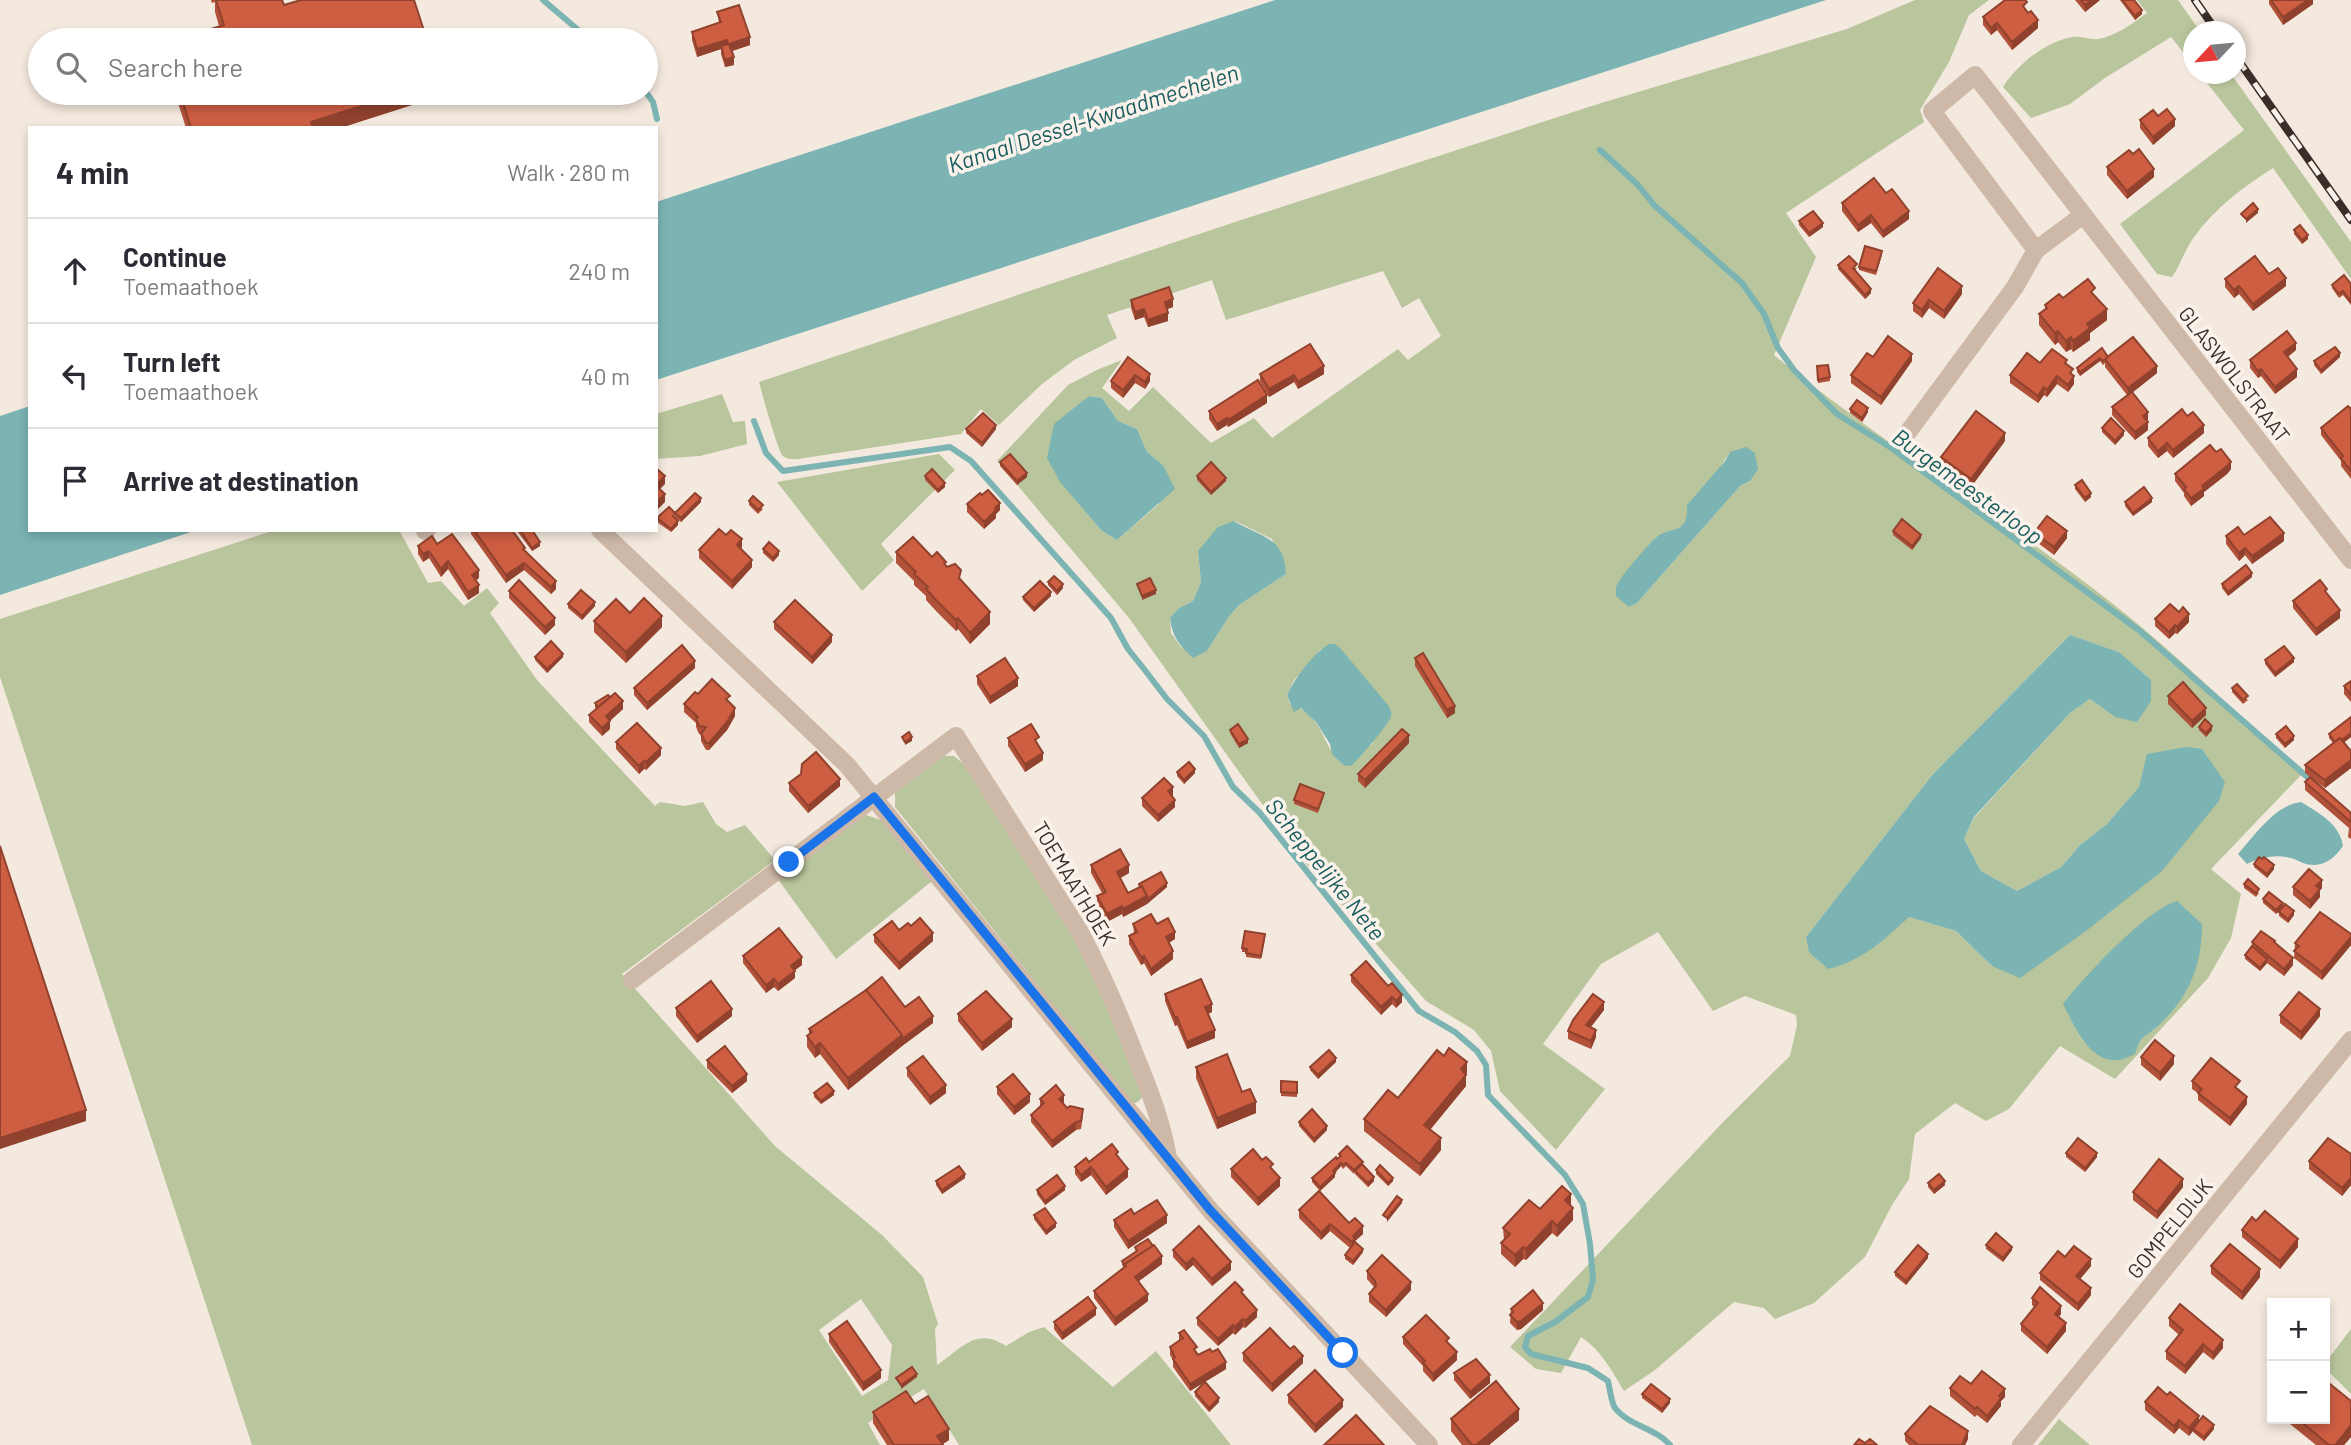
<!DOCTYPE html>
<html lang="en">
<head>
<meta charset="utf-8">
<style>
  :root { --surface:#fff; --page:#f2f2f3; --text:#2b2b33; --muted:#7c7c81; --line:#e1e1e2 }
  body { margin:0; font-family:Barlow,sans-serif; background:var(--page); color:var(--text) }
  .controls { position:absolute; right:21px; bottom:21px; display:grid; overflow:hidden; border-radius:0px; box-shadow:0 4px 10px #0003 }
  .controls button { width:63px; height:63px; display:grid; place-items:center; padding:0; border:0; border-bottom:2px solid var(--line); background:var(--surface); color:var(--text); font:35px sans-serif }
  .compass { position:absolute; left:2183px; top:21px; width:63px; height:63px; border-radius:50%; background:var(--surface); box-shadow:0 4px 10px #0003; rotate:244deg }
  .stop { position:absolute; width:21px; height:21px; margin:-16px; border:5px solid #1a73e8; border-radius:50%; background:#fff }
  .stop.end { background:#1a73e8; border-color:#fff; box-shadow:0 2px 7px #0008 }
  .list { margin:0; padding:0; list-style:none }
  h2 { display:flex; justify-content:space-between; align-items:center; height:91px; margin:0; padding:0 28px; font-size:30px }
  h2 small { font-size:23px; font-weight:400; color:var(--muted) }
  .list li { display:grid; grid-template-columns:46px 1fr auto; gap:21px; align-items:center; box-sizing:border-box; height:105px; padding:0 28px; border-top:2px solid var(--line) }
  .list b { display:block; font-size:26px; white-space:nowrap }
  .list p { margin:0; font-size:23px; white-space:nowrap; color:var(--muted) }
  .list em { font-size:23px; font-style:normal; color:var(--muted) }
  .icon { flex:none; width:38px; height:38px; fill:none; stroke:currentColor; stroke-width:2; stroke-linecap:round; stroke-linejoin:round }
  .map { position:relative; flex:none; width:2351px; height:1445px; overflow:hidden }
  .search { position:absolute; background:var(--surface); box-shadow:0 4px 10px #0003; left:28px; top:28px; width:630px; height:77px; display:flex; align-items:center; gap:18px; box-sizing:border-box; padding:0 24px; border-radius:38px; color:var(--muted); font-size:26px }
  .panel { position:absolute; background:var(--surface); box-shadow:0 4px 10px #0003; left:28px; top:126px; width:630px; height:406px; border-radius:0px }
  .map>svg:first-child { display:block }
  .green { fill:#b9c59c; fill-rule:evenodd }
  .water { fill:#7bb4b3 }
  .lines { fill:none; stroke-linecap:round; stroke-linejoin:round }
  .stream { stroke:#7bb4b3; stroke-width:6 }
  .minor { stroke:#ceb8a8; stroke-width:18 }
  .rail-casing { stroke:#3a2e29; stroke-width:8 }
  .rail { stroke:#fbf3eb; stroke-width:5; stroke-dasharray:16; stroke-linecap:butt }
  .wall { fill:#b15139 }
  .shaded-wall { fill:#90422e }
  .building { fill:#ce5e42; stroke:#90422e; stroke-width:2 }
  .route { stroke:#1a73e8; stroke-width:9 }
  .labels { text-anchor:middle; dominant-baseline:central; stroke-width:7; stroke-linejoin:round; paint-order:stroke }
  .street-label { font-size:21px; fill:#3a2e29; stroke:#fbf3eb }
  .water-label { font-size:23px; font-style:italic; fill:#1b5e5f; stroke:#fbf3eb }
</style>
</head>
<body>
<div class="map">
<svg width="2351" height="1445" viewBox="0 0 2351 1445">
  <rect width="100%" height="100%" fill="#f4e9de"/>
  <g class="green">
    <path d="M1915,0H1989L1969,15L1949,62L1920,110L1924,122L1786,213L1816,257L1774,355C1881,442 1999,515 2108,600C2177,654 2239,715 2301,775L2211,869L2241,894L2231,938L2208,978L2115,1079L2060,1046L2009,1109L1986,1121L1955,1103L1915,1134L1909,1179L1892,1205L1865,1257L1814,1303L1775,1319L1764,1308L1734,1302L1655,1370L1624,1391C1612,1371 1601,1350 1581,1337L1561,1373L1536,1369L1510,1347L1727,1118L1790,1056L1797,1025L1796,1015L1745,996L1713,1011L1658,932L1601,964L1543,1044L1605,1089L1556,1150L1500,1091L1491,1051L1474,1030L1426,1001L1300,857L1129,618L997,461L1068,385L1099,369L1122,360L1102,388L1129,411L1153,387L1211,443L1254,418L1272,438L1398,349L1408,360L1441,336L1419,298L1402,308L1383,271L1226,320L1212,280L1107,315L1117,338L1074,360L1042,384L999,425L981,409L961,434L811,457C803,458 790,462 783,456C778,452 762,393 759,382L1232,223L1598,104L1847,29ZM1089,396L1102,398L1118,421L1137,429L1147,452L1163,465L1159,504L1117,540L1102,531L1073,496L1081,404ZM1730,452L1750,481L1740,486L1637,603L1629,607L1667,533L1684,525L1688,515ZM1235,521L1272,539L1286,574L1239,605L1228,618L1207,651L1181,647L1171,633L1170,619L1179,608L1193,601L1201,582L1198,551ZM2070,635L2119,652L2151,680L2115,717L2090,699L2070,713L1974,818L1964,839L1981,871L2017,891L2061,867L2080,845L2107,824L2139,787L1992,966L1956,931L1909,917L1806,937L1933,774ZM1321,649L1376,735L1372,744L1343,765C1321,746 1324,714 1290,704L1287,695L1294,680ZM2063,1004L2157,1027L2139,1039Z"/>
    <path d="M2137,0H2178L2200,31L2194,32L2193,65L2171,37L2105,78L2070,104L2031,118L2003,87C2017,65 2045,42 2072,37C2081,36 2090,40 2099,39C2115,36 2134,23 2147,13Z"/>
    <path d="M2200,74H2231L2351,242V279L2273,168C2243,187 2215,208 2194,237C2185,249 2181,264 2172,277L2157,274L2120,224L2244,130Z"/>
    <path d="M722,394L733,422L745,421L747,444L700,456L656,459V414Z"/>
    <path d="M939,454L955,470L881,544L894,560L862,591L777,482Z"/>
    <path d="M275,530H399L428,583L441,581L464,606L487,588L499,603L490,613L537,680L655,806L660,802L685,806L703,802L716,824L727,832L745,825L775,860L622,974L775,1146L882,1235L923,1277L938,1324L935,1329L937,1365C961,1349 976,1326 1006,1346L1029,1332L1044,1327L1113,1387L1156,1351L1231,1445H959L924,1389L868,1423L880,1445H252L0,677V619ZM861,1299L892,1345L888,1380L862,1396L819,1330Z"/>
    <path d="M940,756H954L966,766L1073,934L1091,968L1143,1096L1139,1101L1135,1103L1130,1100L895,807V791Z"/>
    <path d="M863,814L884,821L932,881L836,959L777,878Z"/>
    <path d="M2351,1329V1394L2325,1368V1363Z"/>
    <path d="M2059,1419L2090,1445H2038Z"/>
  </g>
  <g class="water">
    <path d="M1275,0H1826L656,380V202Z"/>
    <path d="M1089,396L1102,398L1118,421L1137,429L1147,452L1163,465L1175,489L1117,540L1102,531L1060,482L1047,458L1054,424Z"/>
    <path d="M30,406V530H197L0,595V416Z"/>
    <path d="M1746,447L1755,453L1758,469L1750,481L1740,486L1637,603L1629,607L1616,596C1616,592 1615,588 1617,585C1619,578 1655,536 1661,534C1680,527 1688,529 1687,505L1725,461L1730,452Z"/>
    <path d="M1234,521C1262,538 1284,536 1286,574L1239,605L1228,618L1207,651L1193,658C1180,646 1172,637 1170,618L1179,608L1193,601L1201,582L1198,551L1218,527Z"/>
    <path d="M2070,635L2119,652L2151,680V701L2137,722L2115,717L2090,699L2070,713L1974,817L1964,839L1981,871L2017,891L2061,867L2080,845L2107,824L2139,787L2147,754L2186,747L2202,749L2225,782L2219,801L2162,871L2086,931L2020,978L1992,966L1956,931L1909,917C1882,941 1864,960 1828,969L1809,952L1806,937L1933,774Z"/>
    <path d="M1329,644H1335L1340,648L1388,705C1390,709 1392,712 1391,716C1391,722 1358,760 1351,766L1343,765L1332,754L1330,744L1316,722L1301,708L1294,712L1287,695C1296,676 1311,656 1329,644Z"/>
    <path d="M2301,802C2319,813 2340,824 2343,846C2334,859 2323,868 2306,864C2301,863 2296,859 2291,858C2276,854 2261,857 2247,864L2238,854C2255,835 2275,805 2301,802Z"/>
    <path d="M2177,901L2202,924C2202,966 2189,997 2158,1026C2143,1039 2141,1034 2135,1054C2130,1056 2124,1059 2119,1060C2090,1064 2074,1025 2063,1004C2083,978 2147,909 2177,901Z"/>
  </g>
  <g class="lines">
    <g class="stream">
      <path d="M543,0L590,40"/>
      <path d="M646,92L653,102L657,119"/>
      <path d="M1600,150L1638,185L1654,205L1742,283L1764,314L1778,348L1794,370L1837,414L1890,447L2140,631L2313,782"/>
      <path d="M754,421L766,453L783,471L950,447L971,461L1111,618L1128,649L1144,669L1167,699L1204,736L1233,787L1260,813L1419,1011L1455,1032L1477,1051L1486,1065L1488,1095L1565,1175L1583,1204L1590,1244L1593,1280L1588,1297L1555,1322L1528,1336L1525,1347L1531,1354L1588,1368L1608,1381C1610,1389 1611,1402 1615,1408C1629,1426 1656,1428 1670,1445"/>
    </g>
    <g class="minor">
      <path d="M2036,250L1932,111L1975,75L2351,560"/>
      <path d="M1903,439L2015,287L2036,250L2083,215"/>
      <path d="M600,530L847,765L1210,1210L1429,1445"/>
      <path d="M425,531L427,530"/>
      <path d="M632,980L956,736L1080,932C1101,972 1119,1013 1135,1055C1149,1089 1162,1122 1168,1158"/>
      <path d="M2021,1445L2351,1040"/>
    </g>
    <g class="rail-casing">
      <g id="rail">
        <path d="M2195,0L2217,32"/>
        <path d="M2236,57L2351,220"/>
      </g>
    </g>
    <use href="#rail" class="rail"/>
  </g>
  <g class="wall">
    <path d="M211,0H282L284,5L219,26L215,12V2L212,3Z"/>
    <path d="M2075,0H2100L2085,12Z"/>
    <path d="M2120,0H2134L2142,14L2135,20Z"/>
    <path d="M2269,0H2313V4L2283,25L2269,4Z"/>
    <path d="M2027,10L2038,28L2012,50L1997,30L1991,35L1983,25V17Z"/>
    <path d="M717,12L750,45L732,51L734,65L725,67L721,54V49L697,57L692,40V32L719,23Z"/>
    <path d="M175,93H440V96L340,128H186Z"/>
    <path d="M2158,116L2175,126L2153,145L2140,128V120Z"/>
    <path d="M2107,167L2154,177L2127,199L2107,175Z"/>
    <path d="M1842,203L1909,219L1883,238L1871,223L1858,232L1842,211Z"/>
    <path d="M1799,221L1823,227L1809,237L1799,225Z"/>
    <path d="M2294,230L2308,239L2302,244L2294,234Z"/>
    <path d="M1882,255L1876,275L1859,270V267Z"/>
    <path d="M1838,265L1857,268L1855,270L1871,293L1865,299L1838,269Z"/>
    <path d="M2269,274L2286,286L2253,311L2239,294L2234,298L2225,287V279Z"/>
    <path d="M2351,284V305L2343,295L2339,298L2332,288V285Z"/>
    <path d="M1962,294L1944,319L1929,308L1922,318L1913,311V303Z"/>
    <path d="M2095,297L2107,320L2090,333V340L2073,352L2071,349L2066,352L2058,342L2055,345L2039,325V314L2045,309V305L2063,298Z"/>
    <path d="M1131,300L1173,307L1167,309L1168,321L1148,327L1144,317L1135,320L1131,308Z"/>
    <path d="M2102,348L2108,356L2157,373L2133,392L2148,419L2147,421L2148,430L2135,440L2112,415V407L2127,395L2105,367V363L2103,365L2100,361L2080,376L2077,372V368Z"/>
    <path d="M2296,350L2288,357L2297,377L2275,394L2261,376L2258,378L2250,368V360Z"/>
    <path d="M1128,357L1150,381L1145,389L1135,383L1123,398L1111,388V381Z"/>
    <path d="M1873,357L1912,361L1881,405L1851,383V375Z"/>
    <path d="M2340,357L2321,374L2314,365V361Z"/>
    <path d="M2040,363L2067,365L2073,375L2074,384L2068,392L2057,384L2047,397L2044,395L2038,403L2010,383V375Z"/>
    <path d="M1817,366L1830,377V381L1818,383Z"/>
    <path d="M1260,374H1324L1298,389L1294,382L1269,397L1260,381Z"/>
    <path d="M1267,403L1228,427L1227,425L1217,431L1209,419V411Z"/>
    <path d="M1850,409L1868,412L1862,422L1850,413Z"/>
    <path d="M2351,409V479L2341,466V461L2321,435V428Z"/>
    <path d="M2187,416L2204,433L2173,458L2167,451L2158,458L2148,446V438Z"/>
    <path d="M2102,428L2124,435L2115,445L2102,432Z"/>
    <path d="M966,429H996L982,447L966,433Z"/>
    <path d="M2005,441L1971,487L1941,465V457Z"/>
    <path d="M2216,452L2231,469L2227,474L2204,492V496L2191,506L2184,496V493L2175,481V474Z"/>
    <path d="M1000,462L1027,477L1017,485L1000,466Z"/>
    <path d="M925,476L945,487L938,493L925,480Z"/>
    <path d="M1197,476L1226,481L1211,495L1197,480Z"/>
    <path d="M2075,485L2091,497L2085,502L2075,489Z"/>
    <path d="M982,495L1000,510L996,514V518L984,529L967,512V504Z"/>
    <path d="M749,501L763,509L758,514L749,505Z"/>
    <path d="M701,502L681,522L675,517V513Z"/>
    <path d="M2125,502H2152L2133,516L2125,506Z"/>
    <path d="M675,517L678,525L671,532L657,522V518Z"/>
    <path d="M471,530H512L525,551L556,589L551,594L524,570L506,583L471,534Z"/>
    <path d="M532,530L540,546L532,551L517,531Z"/>
    <path d="M1893,531L1921,538L1912,550L1893,535Z"/>
    <path d="M2034,533L2067,538L2054,555L2034,540Z"/>
    <path d="M726,535L742,547L740,549L752,567L732,589L699,558V550Z"/>
    <path d="M2244,535L2284,541L2252,564L2245,555L2239,561L2226,544V536Z"/>
    <path d="M437,544L479,578L476,580L479,593L468,600L448,569L441,577L429,558L423,562L418,554V546Z"/>
    <path d="M763,549L779,555L773,562L763,553Z"/>
    <path d="M896,552L932,557L946,566L961,581L990,624L970,644L958,629L956,631L937,612L926,600V596L914,585V581L896,563Z"/>
    <path d="M2252,577L2228,596L2222,588V584Z"/>
    <path d="M1048,582L1063,588L1057,595L1048,585Z"/>
    <path d="M509,591L555,625L545,635L509,598Z"/>
    <path d="M2327,594L2340,618L2316,636L2293,608V601Z"/>
    <path d="M1051,596L1034,612L1023,600V597Z"/>
    <path d="M568,604L595,606L582,620L568,608Z"/>
    <path d="M2155,619L2189,622L2177,634L2175,633L2169,639L2155,626Z"/>
    <path d="M594,621L662,627L626,663L594,632Z"/>
    <path d="M774,622L832,642L812,664L774,629Z"/>
    <path d="M535,657H563L547,673L535,660Z"/>
    <path d="M1415,658L1455,713L1447,718L1415,666Z"/>
    <path d="M2265,660L2294,662L2275,677L2265,664Z"/>
    <path d="M695,668L647,710L634,695V688Z"/>
    <path d="M977,676L1018,686L990,704L977,684Z"/>
    <path d="M2351,681V702L2344,694V686Z"/>
    <path d="M2232,688L2248,700L2243,704L2232,692Z"/>
    <path d="M698,694L730,702L735,716L727,730L709,750H706L701,741V734H699L696,727V723L684,712V704Z"/>
    <path d="M2168,696L2206,715L2192,728L2168,704Z"/>
    <path d="M595,703L623,709L610,721V729L602,736L589,722V715L596,709L595,707Z"/>
    <path d="M2351,717V737L2344,742L2351,751V768L2325,788L2305,773V765L2333,743L2329,738V734Z"/>
    <path d="M2199,727L2212,730L2206,737L2199,730Z"/>
    <path d="M1230,730L1248,743L1239,748L1230,733Z"/>
    <path d="M2276,734L2294,740L2285,748L2276,738Z"/>
    <path d="M1008,738L1039,745L1038,746L1043,760L1025,772L1008,746Z"/>
    <path d="M616,742L661,755L646,770L644,769L639,774L616,749Z"/>
    <path d="M1409,743L1365,788L1358,781V774Z"/>
    <path d="M1177,772L1195,773L1184,784L1177,776Z"/>
    <path d="M801,774L840,786L808,813L789,791V783Z"/>
    <path d="M2305,782L2351,813V839L2348,837L2349,828L2305,790Z"/>
    <path d="M1173,795L1171,796L1175,807L1158,822L1142,806V798Z"/>
    <path d="M1324,796L1318,813L1294,804V800Z"/>
    <path d="M2262,859L2274,869L2267,878L2254,867V864Z"/>
    <path d="M1091,865L1129,873L1120,878L1128,893L1139,888V884L1167,887L1147,904L1123,917L1122,914L1107,922L1097,904V896L1102,893L1091,873Z"/>
    <path d="M2244,884L2259,893L2256,897L2244,888Z"/>
    <path d="M2293,887L2322,888L2320,890V897L2310,909L2293,895Z"/>
    <path d="M2263,899L2283,907L2276,914L2263,903Z"/>
    <path d="M2279,912L2294,915L2288,923L2279,916Z"/>
    <path d="M1133,924H1157L1175,939L1169,943L1173,959L1151,976L1144,963L1141,965L1129,944V936L1134,933Z"/>
    <path d="M911,926L933,941L899,970L874,942V935L899,930Z"/>
    <path d="M2351,934V945L2322,980L2294,958L2295,943Z"/>
    <path d="M1265,938L1261,959L1246,957V952H1242V948Z"/>
    <path d="M2252,942L2275,943L2293,965L2284,976L2267,963L2260,971L2245,959V955L2252,946Z"/>
    <path d="M743,956L802,965L795,970V978L778,991L774,987L766,993L743,963Z"/>
    <path d="M1351,975L1402,1002L1396,1008L1392,1004L1381,1015L1351,982Z"/>
    <path d="M1165,994L1212,1012L1208,1014L1215,1038L1187,1049L1177,1025L1175,1026L1165,1001Z"/>
    <path d="M905,1007L933,1023L902,1046L848,1090L820,1054L815,1058L807,1047V1036L809,1035V1029Z"/>
    <path d="M676,1008L732,1016L697,1043L676,1016Z"/>
    <path d="M1604,1010L1591,1027L1596,1037L1591,1049L1568,1039V1031Z"/>
    <path d="M958,1014L1012,1027L982,1051L958,1021Z"/>
    <path d="M2280,1015L2320,1016L2301,1040L2280,1023Z"/>
    <path d="M2141,1057L2174,1064L2160,1081L2141,1065Z"/>
    <path d="M707,1060L747,1081L732,1093L707,1068Z"/>
    <path d="M1336,1062L1318,1079L1310,1070V1067Z"/>
    <path d="M1196,1067L1242,1092L1256,1113L1217,1129L1196,1078Z"/>
    <path d="M907,1068L946,1093L930,1105L907,1076Z"/>
    <path d="M1467,1073L1466,1074V1086L1430,1130L1441,1150L1420,1176L1364,1131V1119L1398,1098Z"/>
    <path d="M1281,1081L1297,1082V1097L1281,1096Z"/>
    <path d="M2192,1081L2240,1089L2239,1090L2247,1104L2230,1126L2198,1100V1093L2192,1089Z"/>
    <path d="M997,1087L1030,1102L1014,1115L997,1094Z"/>
    <path d="M814,1093L834,1095L821,1104L814,1097Z"/>
    <path d="M1040,1099L1064,1103L1063,1104L1067,1108L1083,1116L1081,1129L1076,1130L1052,1148L1031,1122V1115L1040,1107Z"/>
    <path d="M1299,1122L1327,1130L1314,1143L1299,1126Z"/>
    <path d="M2066,1153L2097,1157L2085,1172L2066,1157Z"/>
    <path d="M1339,1154L1363,1165L1374,1181L1368,1187L1355,1174V1172L1354,1174L1346,1166L1343,1169L1341,1166L1335,1173V1177L1320,1191L1312,1182V1178L1337,1159L1339,1157Z"/>
    <path d="M2351,1154V1185L2342,1196L2309,1169V1161Z"/>
    <path d="M1118,1157L1128,1177L1106,1195L1091,1175L1081,1182L1075,1174V1167L1089,1162Z"/>
    <path d="M1231,1169L1273,1171L1280,1186L1258,1206L1231,1177Z"/>
    <path d="M1376,1170L1393,1181L1388,1186L1376,1174Z"/>
    <path d="M965,1178L942,1194L936,1185V1181Z"/>
    <path d="M1928,1183L1945,1185L1934,1194L1928,1187Z"/>
    <path d="M2183,1187L2157,1219L2133,1200V1192Z"/>
    <path d="M1037,1190H1065L1045,1205L1037,1194Z"/>
    <path d="M1571,1206L1573,1220L1557,1237L1552,1233L1526,1260L1523,1259L1515,1267L1501,1254V1243L1504,1240L1503,1228L1540,1209Z"/>
    <path d="M1299,1210L1349,1223L1363,1234L1355,1241L1363,1252L1353,1265L1345,1259V1255L1350,1248L1330,1231L1321,1240L1299,1218Z"/>
    <path d="M1134,1214L1167,1223L1128,1249L1114,1227V1220Z"/>
    <path d="M1034,1215L1056,1227L1046,1235L1034,1219Z"/>
    <path d="M2256,1221L2298,1247L2280,1269L2242,1237V1230Z"/>
    <path d="M1986,1245L2012,1250L2003,1262L1986,1249Z"/>
    <path d="M1135,1247L1162,1264L1139,1281L1148,1301L1115,1326L1094,1298V1291L1124,1268L1122,1265V1261L1136,1252Z"/>
    <path d="M1173,1250L1231,1270L1212,1286L1193,1265L1186,1271L1173,1257Z"/>
    <path d="M2065,1257L2091,1266L2080,1279L2091,1295L2078,1311L2040,1280V1273Z"/>
    <path d="M1928,1258L1906,1285L1895,1276V1272Z"/>
    <path d="M2211,1266L2260,1277L2242,1300L2211,1274Z"/>
    <path d="M1367,1271L1411,1290L1386,1317L1369,1302V1294L1374,1287L1367,1279Z"/>
    <path d="M1243,1295L1257,1317L1245,1328L1243,1327L1235,1335L1233,1333L1218,1346L1197,1325V1318Z"/>
    <path d="M2032,1298L2061,1314L2058,1317L2066,1331L2047,1354L2021,1331V1324L2034,1307L2032,1305Z"/>
    <path d="M1511,1309L1543,1310L1521,1329L1517,1330L1510,1323Z"/>
    <path d="M1096,1315L1062,1340L1054,1329V1322Z"/>
    <path d="M2169,1318L2223,1348L2213,1360L2203,1352L2185,1374L2166,1359V1351L2179,1335L2169,1326Z"/>
    <path d="M1179,1333L1198,1355L1212,1352L1226,1369L1190,1391L1173,1367V1360L1170,1355V1347L1179,1340Z"/>
    <path d="M829,1334L881,1378L863,1391L829,1342Z"/>
    <path d="M1403,1337L1457,1360L1433,1382L1423,1371V1366L1403,1344Z"/>
    <path d="M1243,1353L1303,1363L1272,1392L1243,1361Z"/>
    <path d="M1454,1373L1490,1383L1470,1399L1454,1380Z"/>
    <path d="M1971,1384L2005,1397L2001,1401V1406L1987,1423L1977,1415L1975,1417L1950,1396V1388Z"/>
    <path d="M1195,1392L1219,1402L1209,1412L1195,1396Z"/>
    <path d="M2272,1392V1409L2269,1407V1395Z"/>
    <path d="M1642,1394L1670,1403L1662,1413L1642,1398Z"/>
    <path d="M1288,1395L1343,1407L1315,1433L1288,1403Z"/>
    <path d="M2351,1401V1437L2344,1445H2316L2284,1419H2325Z"/>
    <path d="M2145,1402L2199,1422L2214,1429L2204,1441L2193,1432V1430L2189,1436L2179,1428L2174,1434L2145,1410Z"/>
    <path d="M915,1404L949,1440L943,1444V1445H887L873,1423V1412Z"/>
    <path d="M1451,1419L1519,1420L1489,1445H1462L1451,1431Z"/>
    <path d="M1905,1434L1968,1439L1965,1445H1909L1905,1441Z"/>
  </g>
  <g class="shaded-wall">
    <path d="M2091,0H2100L2085,12V5Z"/>
    <path d="M2308,0H2313V4L2283,25V17Z"/>
    <path d="M2142,10V14L2135,20V16Z"/>
    <path d="M2038,20V28L2012,50V42Z"/>
    <path d="M1997,23V30L1991,35V28Z"/>
    <path d="M750,37V45L729,52V44Z"/>
    <path d="M727,40V47L721,46V49L697,57V49Z"/>
    <path d="M734,57V65L725,67V60Z"/>
    <path d="M403,93H440V96L340,128H311V122Z"/>
    <path d="M2175,119V126L2153,145V137Z"/>
    <path d="M2154,169V177L2127,199V191Z"/>
    <path d="M2258,209V213L2246,223V219Z"/>
    <path d="M1909,211V219L1883,238V231Z"/>
    <path d="M1871,215V223L1858,232V225Z"/>
    <path d="M1823,223V227L1809,237V233Z"/>
    <path d="M2308,235V239L2302,244V240Z"/>
    <path d="M2286,278V286L2253,311V304Z"/>
    <path d="M1962,286V294L1944,319V311Z"/>
    <path d="M2239,286V294L2234,298V290Z"/>
    <path d="M1871,289V293L1865,299V295Z"/>
    <path d="M1173,299V307L1165,310V302Z"/>
    <path d="M1929,300V308L1922,318V310Z"/>
    <path d="M1144,309V317L1135,320V312Z"/>
    <path d="M2107,309V320L2090,333V340L2073,352V341L2087,324Z"/>
    <path d="M1168,313V321L1148,327V320Z"/>
    <path d="M2058,331V342L2055,345V333Z"/>
    <path d="M2071,337V349L2066,352V341Z"/>
    <path d="M2296,343V350L2284,359V352Z"/>
    <path d="M2340,353V357L2321,374V370Z"/>
    <path d="M1912,354V361L1881,405V397Z"/>
    <path d="M2100,358V361L2080,376V372Z"/>
    <path d="M1324,366V374L1298,389V382Z"/>
    <path d="M2157,366V373L2128,396V388Z"/>
    <path d="M2261,369V376L2258,378V371Z"/>
    <path d="M2297,369V377L2275,394V387Z"/>
    <path d="M1150,374V381L1145,389V382Z"/>
    <path d="M1135,375V383L1123,398V390Z"/>
    <path d="M1294,375V382L1269,397V389Z"/>
    <path d="M2057,376V384L2047,397V390Z"/>
    <path d="M2074,376V384L2068,392V385Z"/>
    <path d="M2044,387V395L2038,403V396Z"/>
    <path d="M1267,395V403L1228,427V420Z"/>
    <path d="M1868,408V412L1862,422V418Z"/>
    <path d="M2148,412V419L2143,423V416Z"/>
    <path d="M1227,418V425L1217,431V424Z"/>
    <path d="M2148,422V430L2135,440V432Z"/>
    <path d="M996,425V429L982,447V443Z"/>
    <path d="M2204,425V433L2173,458V450Z"/>
    <path d="M2124,431V435L2115,445V441Z"/>
    <path d="M2005,433V441L1971,487V479Z"/>
    <path d="M2167,443V451L2158,458V451Z"/>
    <path d="M2231,462V469L2227,474L2204,492V496L2191,506V498L2202,486Z"/>
    <path d="M1027,473V477L1017,485V481Z"/>
    <path d="M665,476V484L656,493V485Z"/>
    <path d="M1226,478V481L1211,495V492Z"/>
    <path d="M945,483V487L938,493V490Z"/>
    <path d="M2091,493V497L2085,502V498Z"/>
    <path d="M665,494V502L656,511V503Z"/>
    <path d="M701,498V502L681,522V518Z"/>
    <path d="M2152,498V502L2133,516V513Z"/>
    <path d="M1000,503V510L996,514V518L984,529V522Z"/>
    <path d="M678,521V525L671,532V529Z"/>
    <path d="M2067,531V538L2054,555V547Z"/>
    <path d="M2284,533V541L2252,564V556Z"/>
    <path d="M1921,535V538L1912,550V546Z"/>
    <path d="M742,539V547L737,553V545Z"/>
    <path d="M540,542V546L532,551V548Z"/>
    <path d="M2245,548V555L2239,561V553Z"/>
    <path d="M429,551V558L423,562V554Z"/>
    <path d="M779,551V555L773,562V558Z"/>
    <path d="M752,560V567L732,589V581Z"/>
    <path d="M448,561V569L441,577V569Z"/>
    <path d="M524,563V570L506,583V575Z"/>
    <path d="M479,570V578L472,583V575Z"/>
    <path d="M2252,573V577L2228,596V592Z"/>
    <path d="M556,581V589L551,594V587Z"/>
    <path d="M1063,584V588L1057,595V591Z"/>
    <path d="M479,585V593L468,600V592Z"/>
    <path d="M1156,590V594L1142,600V596Z"/>
    <path d="M1051,592V596L1034,612V608Z"/>
    <path d="M595,602V606L582,620V616Z"/>
    <path d="M2340,610V618L2316,636V629Z"/>
    <path d="M990,612V624L970,644V633Z"/>
    <path d="M2189,614V622L2177,634V627Z"/>
    <path d="M662,616V627L626,663V652Z"/>
    <path d="M555,618V625L545,635V627Z"/>
    <path d="M958,618V629L956,631V620Z"/>
    <path d="M2175,625V633L2169,639V632Z"/>
    <path d="M832,635V642L812,664V657Z"/>
    <path d="M563,654V657L547,673V669Z"/>
    <path d="M2294,658V662L2275,677V673Z"/>
    <path d="M695,661V668L647,710V703Z"/>
    <path d="M1018,678V686L990,704V697Z"/>
    <path d="M623,701V709L606,724V716Z"/>
    <path d="M1455,706V713L1447,718V710Z"/>
    <path d="M735,708V716L727,730L709,750V743Z"/>
    <path d="M2206,708V715L2192,728V721Z"/>
    <path d="M610,721V729L602,736V728Z"/>
    <path d="M2212,726V730L2206,737V733Z"/>
    <path d="M2351,733V737L2337,748V744Z"/>
    <path d="M1409,735V743L1365,788V780Z"/>
    <path d="M2294,736V740L2285,748V744Z"/>
    <path d="M912,737V741L905,745V742Z"/>
    <path d="M1248,739V743L1239,748V744Z"/>
    <path d="M661,748V755L646,770V762Z"/>
    <path d="M1043,753V760L1025,772V764Z"/>
    <path d="M2351,760V768L2325,788V780Z"/>
    <path d="M644,761V769L639,774V766Z"/>
    <path d="M1195,769V773L1184,784V780Z"/>
    <path d="M840,779V786L808,813V806Z"/>
    <path d="M1173,787V795L1168,799V791Z"/>
    <path d="M1175,800V807L1158,822V815Z"/>
    <path d="M1129,865V873L1117,880V872Z"/>
    <path d="M2274,865V869L2267,878V874Z"/>
    <path d="M2322,880V888L2320,890V897L2310,909V901L2316,886Z"/>
    <path d="M1167,883V887L1147,904V900Z"/>
    <path d="M1147,896V904L1123,917V909Z"/>
    <path d="M2283,903V907L2276,914V910Z"/>
    <path d="M1122,906V914L1107,922V914Z"/>
    <path d="M2294,911V915L2288,923V919Z"/>
    <path d="M1175,932V939L1166,944V937Z"/>
    <path d="M933,933V941L899,970V963Z"/>
    <path d="M2351,937V945L2322,980V972Z"/>
    <path d="M1173,951V959L1151,976V969Z"/>
    <path d="M1144,956V963L1141,965V957Z"/>
    <path d="M802,957V965L791,973V966Z"/>
    <path d="M2293,958V965L2284,976V969Z"/>
    <path d="M2267,959V963L2260,971V968Z"/>
    <path d="M795,971V978L778,991V984Z"/>
    <path d="M774,979V987L766,993V985Z"/>
    <path d="M1402,995V1002L1396,1008V1001Z"/>
    <path d="M1392,997V1004L1381,1015V1007Z"/>
    <path d="M1604,1002V1010L1586,1033V1025Z"/>
    <path d="M1212,1004V1012L1205,1015V1007Z"/>
    <path d="M732,1009V1016L697,1043V1036Z"/>
    <path d="M2320,1009V1016L2301,1040V1032Z"/>
    <path d="M933,1016V1023L902,1046V1039Z"/>
    <path d="M1177,1017V1025L1175,1026V1018Z"/>
    <path d="M1012,1019V1027L982,1051V1043Z"/>
    <path d="M1215,1030V1038L1187,1049V1042Z"/>
    <path d="M1596,1030V1037L1591,1049V1041Z"/>
    <path d="M902,1035V1046L848,1090V1078Z"/>
    <path d="M820,1043V1054L815,1058V1047Z"/>
    <path d="M2174,1056V1064L2160,1081V1073Z"/>
    <path d="M1336,1058V1062L1318,1079V1075Z"/>
    <path d="M1467,1062V1073L1461,1080V1069Z"/>
    <path d="M747,1074V1081L732,1093V1086Z"/>
    <path d="M1466,1075V1086L1424,1137V1125Z"/>
    <path d="M946,1085V1093L930,1105V1097Z"/>
    <path d="M834,1091V1095L821,1104V1101Z"/>
    <path d="M1030,1094V1102L1014,1115V1107Z"/>
    <path d="M1064,1095V1103L1059,1107V1099Z"/>
    <path d="M2247,1097V1104L2230,1126V1118Z"/>
    <path d="M1256,1102V1113L1217,1129V1118Z"/>
    <path d="M86,1110V1121L0,1149V1138Z"/>
    <path d="M1076,1122V1130L1052,1148V1141Z"/>
    <path d="M1327,1126V1130L1314,1143V1139Z"/>
    <path d="M1441,1138V1150L1420,1176V1164Z"/>
    <path d="M2097,1153V1157L2085,1172V1168Z"/>
    <path d="M1341,1163V1166L1333,1175V1171Z"/>
    <path d="M1091,1167V1175L1081,1182V1175Z"/>
    <path d="M1128,1169V1177L1106,1195V1187Z"/>
    <path d="M1335,1173V1177L1320,1191V1187Z"/>
    <path d="M965,1174V1178L942,1194V1190Z"/>
    <path d="M1374,1177V1181L1368,1187V1183Z"/>
    <path d="M1280,1178V1186L1258,1206V1198Z"/>
    <path d="M1393,1178V1181L1388,1186V1183Z"/>
    <path d="M2351,1178V1185L2342,1196V1188Z"/>
    <path d="M2183,1179V1187L2157,1219V1212Z"/>
    <path d="M1945,1181V1185L1934,1194V1190Z"/>
    <path d="M1065,1186V1190L1045,1205V1201Z"/>
    <path d="M1571,1194V1206L1565,1200Z"/>
    <path d="M1402,1200V1203L1387,1222V1218Z"/>
    <path d="M1573,1208V1220L1557,1237V1226Z"/>
    <path d="M1167,1215V1223L1128,1249V1241Z"/>
    <path d="M1552,1221V1233L1526,1260V1249Z"/>
    <path d="M1056,1223V1227L1046,1235V1231Z"/>
    <path d="M1330,1224V1231L1321,1240V1233Z"/>
    <path d="M1363,1226V1234L1355,1241V1246L1352,1250L1353,1236Z"/>
    <path d="M2298,1239V1247L2280,1269V1261Z"/>
    <path d="M1523,1247V1259L1515,1267V1255Z"/>
    <path d="M2012,1247V1250L2003,1262V1258Z"/>
    <path d="M1363,1249V1252L1353,1265V1261Z"/>
    <path d="M1928,1254V1258L1906,1285V1281Z"/>
    <path d="M1162,1256V1264L1135,1284V1277Z"/>
    <path d="M1193,1258V1265L1186,1271V1264Z"/>
    <path d="M2091,1259V1266L2076,1284V1276Z"/>
    <path d="M1231,1262V1270L1212,1286V1279Z"/>
    <path d="M2260,1269V1277L2242,1300V1292Z"/>
    <path d="M1411,1282V1290L1386,1317V1310Z"/>
    <path d="M2091,1288V1295L2078,1311V1304Z"/>
    <path d="M1148,1294V1301L1115,1326V1318Z"/>
    <path d="M1543,1303V1310L1521,1329L1517,1330V1322Z"/>
    <path d="M2061,1306V1314L2055,1322V1314Z"/>
    <path d="M1096,1308V1315L1062,1340V1333Z"/>
    <path d="M1257,1310V1317L1245,1328V1321Z"/>
    <path d="M1243,1319V1327L1235,1335V1327Z"/>
    <path d="M2066,1323V1331L2047,1354V1347Z"/>
    <path d="M1233,1325V1333L1218,1346V1339Z"/>
    <path d="M2223,1340V1348L2213,1360V1353Z"/>
    <path d="M2203,1344V1352L2185,1374V1366Z"/>
    <path d="M1457,1352V1360L1433,1382V1374Z"/>
    <path d="M1303,1356V1363L1272,1392V1384Z"/>
    <path d="M1226,1362V1369L1190,1391V1384Z"/>
    <path d="M881,1370V1378L863,1391V1383Z"/>
    <path d="M917,1374V1377L901,1389V1385Z"/>
    <path d="M1490,1375V1383L1470,1399V1392Z"/>
    <path d="M2005,1389V1397L2001,1401V1406L1987,1423V1416Z"/>
    <path d="M1219,1398V1402L1209,1412V1408Z"/>
    <path d="M1670,1399V1403L1662,1413V1409Z"/>
    <path d="M1343,1400V1407L1315,1433V1425Z"/>
    <path d="M1519,1409V1420L1489,1445H1476Z"/>
    <path d="M2199,1416V1424L2189,1436V1428Z"/>
    <path d="M2179,1420V1428L2174,1434V1426Z"/>
    <path d="M2214,1425V1429L2204,1441V1437Z"/>
    <path d="M2351,1425V1437L2344,1445H2335Z"/>
    <path d="M949,1429V1440L941,1445L937,1436Z"/>
    <path d="M1968,1431V1439L1965,1445H1962Z"/>
  </g>
  <g class="building">
    <path d="M216,0H282L284,5L301,0H414L427,40H175L224,25Z"/>
    <path d="M2005,0H2025L2027,2L2023,6L2028,13L2031,11L2038,20L2012,42L1997,23L1991,28L1983,17Z"/>
    <path d="M2081,0H2091L2085,5Z"/>
    <path d="M2122,0H2134L2142,10L2135,16Z"/>
    <path d="M2271,0H2308L2283,17Z"/>
    <path d="M739,5L750,37L729,44L734,57L725,60L721,46L728,44L727,40L697,49L692,32L721,22L717,12Z"/>
    <path d="M180,93H403L311,122L313,128H191Z"/>
    <path d="M2167,109L2175,119L2153,137L2140,120L2153,110L2158,116Z"/>
    <path d="M2139,149L2154,169L2127,191L2107,167L2129,150L2133,154Z"/>
    <path d="M1874,178L1886,193L1892,189L1909,211L1883,231L1871,215L1858,225L1842,203Z"/>
    <path d="M2253,203L2258,209L2246,219L2241,214Z"/>
    <path d="M1813,211L1823,223L1809,233L1799,221Z"/>
    <path d="M2300,225L2308,235L2302,240L2294,230Z"/>
    <path d="M1865,246L1882,251L1876,271L1859,267Z"/>
    <path d="M1849,256L1857,264L1853,268L1871,289L1865,295L1838,265Z"/>
    <path d="M2255,256L2269,274L2278,268L2286,278L2253,304L2239,286L2234,290L2225,279Z"/>
    <path d="M1938,268L1962,286L1944,311L1929,300L1922,310L1913,303Z"/>
    <path d="M2344,275L2351,284V302L2343,291L2339,294L2332,285Z"/>
    <path d="M2088,279L2095,288L2091,292L2107,309L2087,324L2090,328L2073,341L2071,337L2066,341L2058,331L2055,333L2039,314L2047,308L2045,305L2059,294L2063,298Z"/>
    <path d="M1169,287L1173,299L1165,302L1168,313L1148,320L1144,309L1135,312L1131,300Z"/>
    <path d="M2287,331L2296,343L2284,352L2297,369L2275,387L2261,369L2258,371L2250,360Z"/>
    <path d="M1888,336L1912,354L1881,397L1851,375L1867,353L1873,357Z"/>
    <path d="M2133,337L2157,366L2128,388L2105,359Z"/>
    <path d="M1310,344L1324,366L1298,382L1294,375L1269,389L1260,374Z"/>
    <path d="M2335,347L2340,353L2321,370L2314,361Z"/>
    <path d="M2102,348L2108,357L2103,361L2100,358L2080,372L2077,368Z"/>
    <path d="M2052,349L2067,360L2065,363L2073,369L2070,373L2074,376L2068,385L2057,376L2047,390L2044,387L2038,396L2010,375L2027,353L2040,363Z"/>
    <path d="M1128,357L1150,374L1145,382L1135,375L1123,390L1111,381Z"/>
    <path d="M1828,365L1830,377L1818,380L1817,366Z"/>
    <path d="M1258,380L1267,395L1228,420L1227,418L1217,424L1209,411Z"/>
    <path d="M2132,392L2148,412L2143,416L2148,422L2135,432L2112,407Z"/>
    <path d="M1857,400L1868,408L1862,418L1850,409Z"/>
    <path d="M2348,406L2351,409V471L2341,458L2343,456L2321,428Z"/>
    <path d="M2182,409L2187,416L2193,412L2204,425L2173,450L2167,443L2158,451L2148,438Z"/>
    <path d="M1976,411L2005,433L1971,479L1941,457Z"/>
    <path d="M983,413L996,425L982,443L966,429Z"/>
    <path d="M2111,418L2124,431L2115,441L2102,428Z"/>
    <path d="M2210,445L2216,452L2221,449L2231,462L2227,466L2202,486L2204,489L2191,498L2184,489L2186,487L2175,474Z"/>
    <path d="M1010,454L1027,473L1017,481L1000,462Z"/>
    <path d="M1211,462L1226,478L1211,492L1197,476Z"/>
    <path d="M656,468L665,476L656,485Z"/>
    <path d="M932,469L945,483L938,490L925,476Z"/>
    <path d="M2082,480L2091,493L2085,498L2075,485Z"/>
    <path d="M656,486L665,494L656,503Z"/>
    <path d="M2144,487L2152,498L2133,513L2125,502Z"/>
    <path d="M988,490L1000,503L995,508L996,510L984,522L967,504L980,493L982,495Z"/>
    <path d="M695,493L701,498L681,518L675,513Z"/>
    <path d="M753,496L763,505L758,510L749,501Z"/>
    <path d="M669,507L675,513L673,516L678,521L671,529L657,518Z"/>
    <path d="M2047,516L2067,531L2054,547L2034,533Z"/>
    <path d="M2270,517L2284,533L2252,556L2245,548L2239,553L2226,536L2238,527L2244,535Z"/>
    <path d="M1902,519L1921,535L1912,546L1893,531Z"/>
    <path d="M719,529L726,535L731,530L742,539L737,545L752,560L732,581L699,550Z"/>
    <path d="M474,530H512L525,548L523,549L556,581L551,587L524,563L506,575Z"/>
    <path d="M520,530H532L540,542L532,548Z"/>
    <path d="M452,534L479,570L472,575L479,585L468,592L448,561L441,569L429,551L423,554L418,546L432,536L437,544Z"/>
    <path d="M913,537L932,557L937,552L946,562L944,563L947,567L955,564L961,570L959,578L990,612L970,633L958,618L956,620L937,601L926,589L928,587L914,574L916,572L896,552Z"/>
    <path d="M769,542L779,551L773,558L763,549Z"/>
    <path d="M2246,565L2252,573L2228,592L2222,584Z"/>
    <path d="M1054,576L1063,584L1057,591L1048,582Z"/>
    <path d="M1150,578L1156,590L1142,596L1137,584Z"/>
    <path d="M519,580L555,618L545,627L509,591Z"/>
    <path d="M2320,580L2327,589L2325,591L2340,610L2316,629L2293,601Z"/>
    <path d="M1040,581L1051,592L1034,608L1023,597Z"/>
    <path d="M581,590L595,602L582,616L568,604Z"/>
    <path d="M644,598L662,616L626,652L594,621L616,599L630,613Z"/>
    <path d="M795,600L832,635L812,657L774,622Z"/>
    <path d="M2170,604L2179,612L2183,607L2189,614L2177,627L2175,625L2169,632L2155,619Z"/>
    <path d="M551,641L563,654L547,669L535,657Z"/>
    <path d="M682,645L695,661L647,703L634,688Z"/>
    <path d="M2284,646L2294,658L2275,673L2265,660Z"/>
    <path d="M1423,653L1455,706L1447,710L1415,658Z"/>
    <path d="M1005,658L1018,678L990,697L977,676Z"/>
    <path d="M712,679L730,696L726,699L735,708L727,722L709,743H706L701,734L706,727L699,726L696,719L698,717L684,704L695,692L698,694Z"/>
    <path d="M2351,681V695L2344,686Z"/>
    <path d="M2183,682L2206,708L2192,721L2168,696Z"/>
    <path d="M2237,684L2248,696L2243,700L2232,688Z"/>
    <path d="M615,693L623,701L606,716L610,721L602,728L589,715Z"/>
    <path d="M608,695L610,697L598,707L595,703Z"/>
    <path d="M2351,717V733L2342,740L2340,738L2335,742L2329,734Z"/>
    <path d="M2205,719L2212,726L2206,733L2199,727Z"/>
    <path d="M637,723L661,748L646,762L644,761L639,766L616,742Z"/>
    <path d="M1031,724L1039,737L1035,740L1043,753L1025,764L1008,738Z"/>
    <path d="M1238,724L1248,739L1239,744L1230,730Z"/>
    <path d="M2286,726L2294,736L2285,744L2276,734Z"/>
    <path d="M1402,729L1409,735L1365,780L1358,774Z"/>
    <path d="M909,732L912,737L905,742L902,737Z"/>
    <path d="M2340,738L2351,751V760L2325,780L2305,765Z"/>
    <path d="M816,752L840,779L808,806L789,783L801,774L802,764Z"/>
    <path d="M1189,762L1195,769L1184,780L1177,772Z"/>
    <path d="M2310,777L2351,813V822L2305,782Z"/>
    <path d="M1164,778L1173,787L1168,791L1175,800L1158,815L1142,798Z"/>
    <path d="M1300,784L1324,793L1318,809L1294,800Z"/>
    <path d="M0,846L86,1110L0,1138Z"/>
    <path d="M1120,849L1129,865L1117,872L1128,893L1142,886L1147,896L1123,909L1122,906L1107,914L1097,896L1106,892L1091,865Z"/>
    <path d="M2259,857L2262,859L2264,857L2274,865L2267,874L2254,864Z"/>
    <path d="M2309,869L2322,880L2316,886L2320,889L2310,901L2293,887Z"/>
    <path d="M1161,872L1167,883L1147,900V896L1142,886L1140,887L1139,884Z"/>
    <path d="M2248,879L2259,889L2256,893L2244,884Z"/>
    <path d="M2269,892L2283,903L2276,910L2263,899Z"/>
    <path d="M2285,904L2294,911L2288,919L2279,912Z"/>
    <path d="M2320,912L2351,934V937L2322,972L2294,951L2299,946L2295,943Z"/>
    <path d="M1151,914L1157,924L1168,918L1175,932L1166,937L1173,951L1151,969L1144,956L1141,957L1129,936L1137,932L1133,924Z"/>
    <path d="M920,918L933,933L899,963L874,935L892,921L899,930L908,923L911,926Z"/>
    <path d="M779,928L802,957L791,966L795,971L778,984L774,979L766,985L743,956Z"/>
    <path d="M1245,931L1265,934L1261,956L1246,953L1247,949L1242,948Z"/>
    <path d="M2261,931L2275,941L2274,942L2293,958L2284,969L2252,942Z"/>
    <path d="M2252,946L2267,959L2260,968L2245,955Z"/>
    <path d="M1366,961L1388,986L1392,983L1402,995L1396,1001L1392,997L1381,1007L1351,975Z"/>
    <path d="M882,977L905,1007L919,997L933,1016L902,1039V1035L866,990Z"/>
    <path d="M1201,979L1212,1004L1205,1007L1215,1030L1187,1042L1177,1017L1175,1018L1165,994Z"/>
    <path d="M711,981L732,1009L697,1036L676,1008Z"/>
    <path d="M866,990L902,1035L848,1078L820,1043L815,1047L807,1036L812,1032L809,1029Z"/>
    <path d="M986,991L1012,1019L982,1043L958,1014Z"/>
    <path d="M2299,992L2320,1009L2301,1032L2280,1015Z"/>
    <path d="M1593,994L1604,1002L1586,1025L1596,1030L1591,1041L1568,1031L1573,1020Z"/>
    <path d="M2155,1040L2174,1056L2160,1073L2141,1057Z"/>
    <path d="M725,1046L747,1074L732,1086L707,1060Z"/>
    <path d="M1449,1048L1467,1062L1461,1069L1466,1075L1424,1125L1441,1138L1420,1164L1364,1119L1388,1090L1398,1098L1437,1050L1444,1056Z"/>
    <path d="M1329,1050L1336,1058L1318,1075L1310,1067Z"/>
    <path d="M1227,1054L1242,1092L1250,1089L1256,1102L1217,1118L1196,1067Z"/>
    <path d="M923,1056L946,1085L930,1097L907,1068Z"/>
    <path d="M2211,1058L2240,1081L2235,1087L2247,1097L2230,1118L2198,1093L2202,1089L2192,1081Z"/>
    <path d="M1013,1074L1030,1094L1014,1107L997,1087Z"/>
    <path d="M1281,1081L1297,1082V1093L1281,1092Z"/>
    <path d="M827,1083L834,1091L821,1101L814,1093Z"/>
    <path d="M1056,1085L1064,1095L1059,1099L1067,1108L1070,1106L1083,1109L1081,1121L1076,1122L1052,1141L1031,1115L1044,1103L1040,1099Z"/>
    <path d="M1312,1109L1327,1126L1314,1139L1299,1122Z"/>
    <path d="M2078,1138L2097,1153L2085,1168L2066,1153Z"/>
    <path d="M2328,1138L2351,1154V1178L2342,1188L2309,1161Z"/>
    <path d="M1112,1144L1118,1152L1116,1154L1128,1169L1106,1187L1091,1167L1081,1175L1075,1167L1086,1158L1089,1162Z"/>
    <path d="M1347,1146L1363,1162L1354,1170L1346,1163L1343,1165L1341,1163L1333,1171L1335,1173L1320,1187L1312,1178L1336,1157L1337,1159L1341,1156L1339,1154Z"/>
    <path d="M1253,1149L1262,1160L1266,1157L1273,1164L1270,1167L1280,1178L1258,1198L1231,1169Z"/>
    <path d="M2159,1159L2183,1179L2157,1212L2133,1192Z"/>
    <path d="M1362,1164L1374,1177L1368,1183L1355,1171Z"/>
    <path d="M1380,1165L1393,1178L1388,1183L1376,1170Z"/>
    <path d="M959,1166L965,1174L942,1190L936,1181Z"/>
    <path d="M1939,1174L1945,1181L1934,1190L1928,1183Z"/>
    <path d="M1057,1175L1065,1186L1045,1201L1037,1190Z"/>
    <path d="M1562,1186L1571,1194L1565,1200L1573,1208L1557,1226L1552,1221L1526,1249L1523,1247L1515,1255L1501,1243L1510,1234L1503,1228L1529,1200L1540,1209Z"/>
    <path d="M1319,1191L1349,1223L1355,1218L1363,1226L1353,1236L1355,1238L1352,1242L1330,1224L1321,1233L1299,1210Z"/>
    <path d="M1397,1196L1402,1200L1387,1218L1383,1215Z"/>
    <path d="M1157,1200L1167,1215L1128,1241L1114,1220L1131,1209L1134,1214Z"/>
    <path d="M1045,1208L1056,1223L1046,1231L1034,1215Z"/>
    <path d="M2265,1211L2298,1239L2280,1261L2242,1230L2252,1217L2256,1221Z"/>
    <path d="M1199,1226L1231,1262L1212,1279L1193,1258L1186,1264L1173,1250Z"/>
    <path d="M1996,1233L2012,1247L2003,1258L1986,1245Z"/>
    <path d="M1148,1239L1153,1246L1125,1264V1266L1122,1261L1137,1251L1135,1247Z"/>
    <path d="M1355,1242L1363,1249L1353,1261L1345,1255Z"/>
    <path d="M2230,1244L2260,1269L2242,1292L2211,1266Z"/>
    <path d="M1154,1245L1162,1256L1135,1277L1148,1294L1115,1318L1094,1291L1126,1266L1125,1264Z"/>
    <path d="M1918,1245L1928,1254L1906,1281L1895,1272Z"/>
    <path d="M2074,1246L2091,1259L2076,1276L2091,1288L2078,1304L2040,1273L2058,1251L2065,1257Z"/>
    <path d="M1382,1255L1411,1282L1386,1310L1369,1294L1376,1286L1375,1281L1367,1271Z"/>
    <path d="M1235,1282L1243,1290L1241,1292L1257,1310L1245,1321L1243,1319L1235,1327L1233,1325L1218,1339L1197,1318Z"/>
    <path d="M2040,1287L2061,1306L2055,1314L2066,1323L2047,1347L2021,1324L2038,1303L2032,1298Z"/>
    <path d="M1533,1290L1543,1303L1521,1321L1517,1322L1510,1315L1513,1312L1511,1309Z"/>
    <path d="M1088,1297L1096,1308L1062,1333L1054,1322Z"/>
    <path d="M2180,1304L2223,1340L2213,1353L2203,1344L2185,1366L2166,1351L2183,1330L2169,1318Z"/>
    <path d="M1426,1315L1449,1338L1446,1341L1457,1352L1433,1374L1423,1363L1425,1361L1403,1337Z"/>
    <path d="M847,1321L881,1370L863,1383L829,1334Z"/>
    <path d="M1270,1328L1290,1349L1294,1346L1303,1356L1272,1384L1243,1353Z"/>
    <path d="M1184,1330L1197,1347L1194,1349L1198,1355L1210,1349L1212,1352L1218,1349L1226,1362L1190,1384L1173,1359L1175,1357L1170,1347L1183,1338L1179,1333Z"/>
    <path d="M1476,1359L1490,1375L1470,1392L1454,1373Z"/>
    <path d="M912,1367L917,1374L901,1385L896,1378Z"/>
    <path d="M1315,1370L1343,1400L1315,1425L1288,1395Z"/>
    <path d="M1982,1371L2005,1389L1999,1396L2001,1398L1987,1416L1977,1407L1975,1409L1950,1388L1960,1376L1971,1384Z"/>
    <path d="M2325,1380L2351,1401V1425L2335,1445H2329L2298,1419H2325Z"/>
    <path d="M1496,1381L1519,1409L1476,1445H1472L1451,1419Z"/>
    <path d="M1205,1382L1219,1398L1209,1408L1195,1392Z"/>
    <path d="M1651,1384L1670,1399L1662,1409L1642,1394Z"/>
    <path d="M2158,1387L2167,1395L2170,1392L2199,1416L2189,1428L2179,1420L2174,1426L2145,1402Z"/>
    <path d="M906,1391L915,1404L928,1396L949,1429L937,1436L943,1445H894L873,1412Z"/>
    <path d="M1930,1406L1968,1431L1962,1445H1918L1905,1434Z"/>
    <path d="M1356,1415L1384,1445H1324Z"/>
    <path d="M2203,1416L2214,1425L2204,1437L2193,1429Z"/>
    <path d="M1859,1439L1865,1443L1870,1439L1877,1445H1854Z"/>
  </g>
  <g class="lines">
    <path class="route" d="M789,862L874,797L1210,1210L1343,1353"/>
  </g>
  <g class="labels">
    <g class="street-label">
      <text transform="translate(2235 374) rotate(52)">GLASWOLSTRAAT</text>
      <text transform="translate(1075 883) rotate(59)">TOEMAATHOEK</text>
      <text transform="translate(2169 1228) rotate(-51)">GOMPELDIJK</text>
    </g>
    <g class="water-label">
      <text transform="translate(1093 118) rotate(-18)">Kanaal Dessel-Kwaadmechelen</text>
      <text transform="translate(1968 486) rotate(36)">Burgemeesterloop</text>
      <text transform="translate(1326 869) rotate(51)">Scheppelijke Nete</text>
    </g>
  </g>
</svg>
<div class="controls">
<button>+</button>
<button>−</button>
</div>
<svg class="compass" viewBox="-18 -18 36 36"><path d="M0-13l5 13h-10z" fill="#e53935"/><path d="M0 13l5-13h-10z" fill="#7c7c81"/></svg>
<div class="stop" style="left:1343px;top:1353px"></div>
<div class="stop end" style="left:789px;top:862px"></div>
<div class="search"><svg class="icon" aria-label="search" viewBox="0 0 24 24"><circle cx="10" cy="10" r="6"/><path d="M15 15l6 6"/></svg>Search here</div>
<section class="panel">
<h2>4 min<small>Walk · 280 m</small></h2>
<ul class="list">
<li><svg class="icon" aria-label="ahead" viewBox="0 0 24 24"><path d="M12 20V5M6 11l6-6 6 6"/></svg><div><b>Continue</b><p>Toemaathoek</p></div><em>240 m</em></li>
<li><svg class="icon" aria-label="left" viewBox="0 0 24 24"><path d="M17 20v-9H6M10 6l-5 5 5 5"/></svg><div><b>Turn left</b><p>Toemaathoek</p></div><em>40 m</em></li>
<li><svg class="icon" aria-label="arrive" viewBox="0 0 24 24"><path d="M6 21V4h12l-3 4 3 4H6"/></svg><div><b>Arrive at destination</b></div></li>
</ul>
</section>
</div>
</body>
</html>
